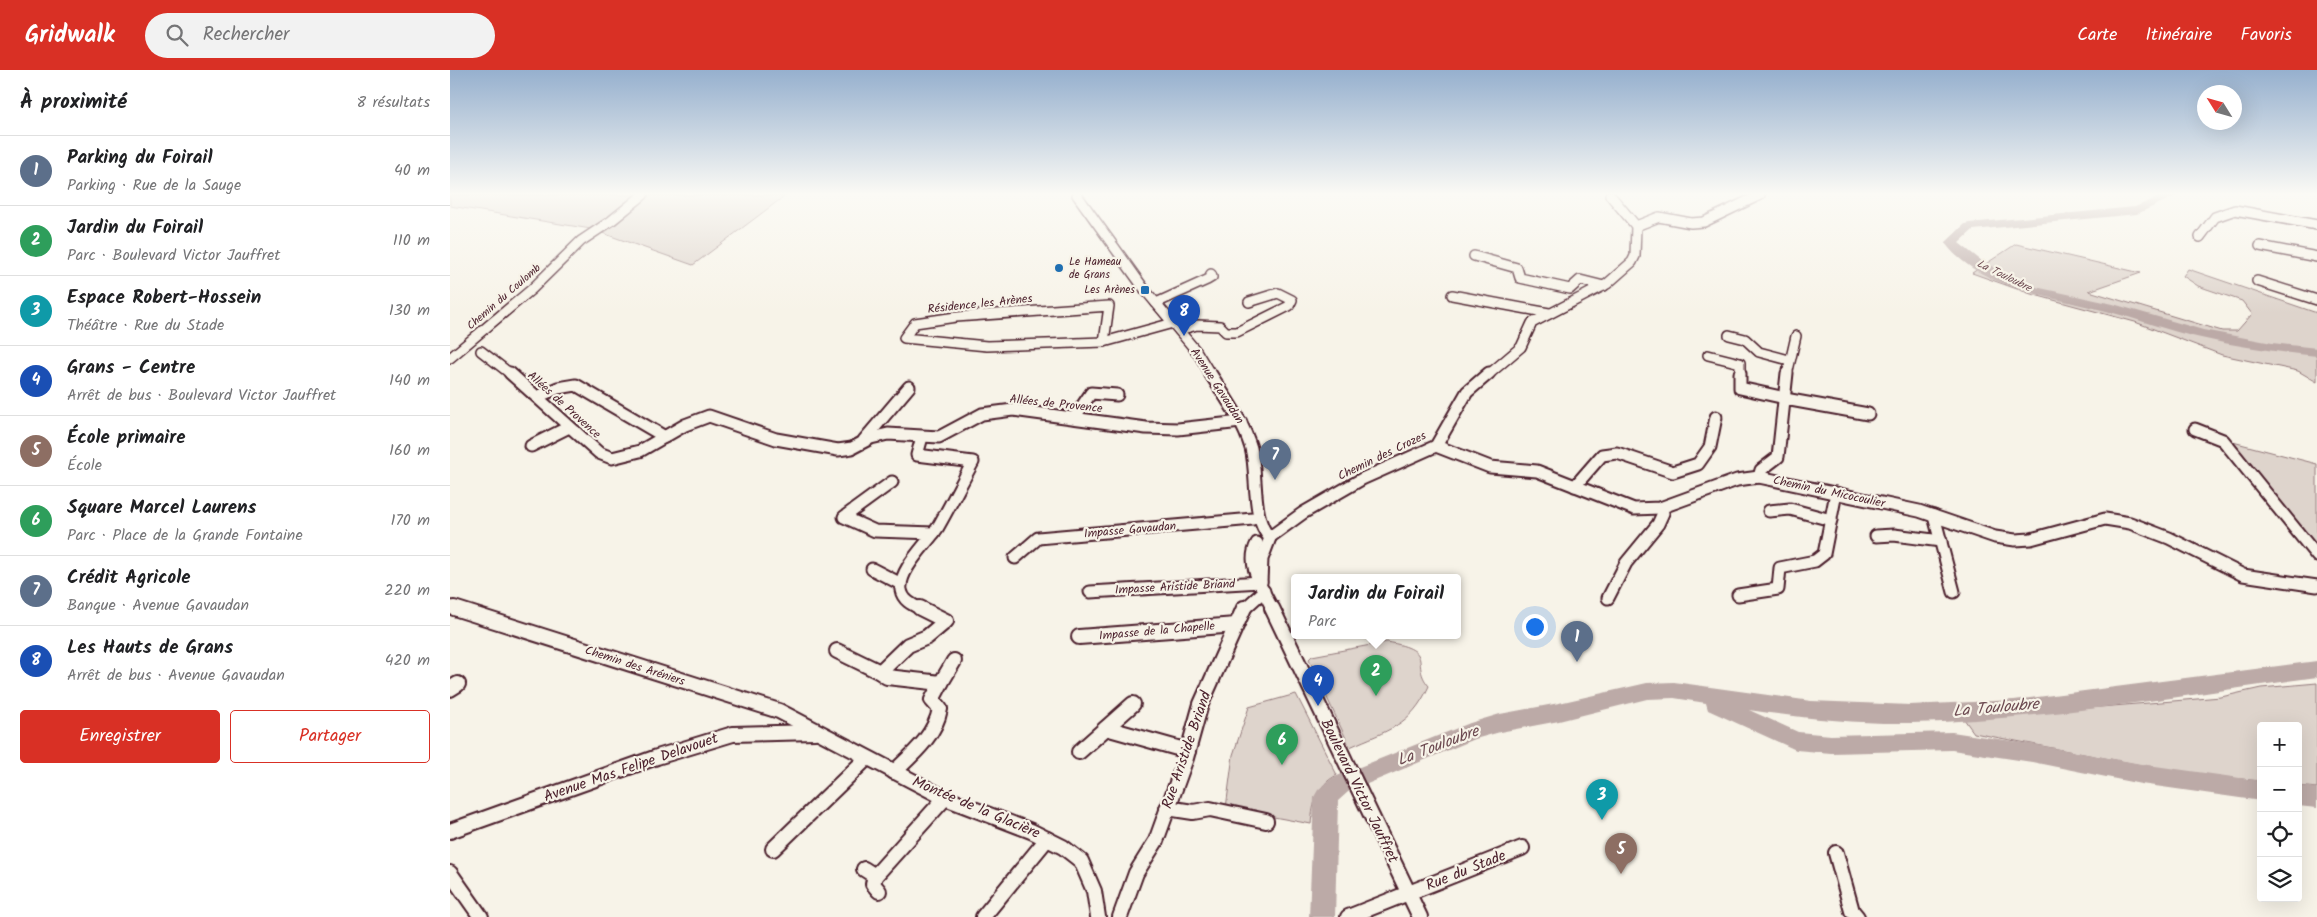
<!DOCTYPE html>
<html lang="fr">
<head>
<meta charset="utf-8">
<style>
  :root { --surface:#fff; --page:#f2f2f2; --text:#202124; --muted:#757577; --line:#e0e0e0; --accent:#d93025 }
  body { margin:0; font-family:Kalam,sans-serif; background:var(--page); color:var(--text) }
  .controls { position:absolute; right:15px; bottom:15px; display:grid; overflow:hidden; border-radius:5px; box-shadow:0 5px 20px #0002 }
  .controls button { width:45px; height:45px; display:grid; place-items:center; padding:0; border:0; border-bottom:1px solid var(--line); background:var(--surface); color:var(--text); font:25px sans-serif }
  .compass { position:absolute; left:1747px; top:15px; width:45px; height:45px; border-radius:50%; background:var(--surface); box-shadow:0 5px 20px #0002; rotate:307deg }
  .you { position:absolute; left:1084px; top:556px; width:18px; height:18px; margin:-12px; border:4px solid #fff; border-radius:50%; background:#1a73e8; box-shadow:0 0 0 8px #1a73e833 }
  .badge { display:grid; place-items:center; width:32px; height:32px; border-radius:50%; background:var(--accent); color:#fff; font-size:16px; font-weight:700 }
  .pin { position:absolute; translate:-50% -41px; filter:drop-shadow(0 1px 2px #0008) }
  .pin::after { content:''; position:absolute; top:26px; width:18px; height:15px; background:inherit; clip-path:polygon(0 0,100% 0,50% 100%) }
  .popup { position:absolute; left:841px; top:504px; width:170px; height:65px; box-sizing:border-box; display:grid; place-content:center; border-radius:5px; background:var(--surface); filter:drop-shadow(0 1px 4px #0005); font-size:16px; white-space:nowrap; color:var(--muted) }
  .popup b { font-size:19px; color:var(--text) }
  .popup::after { content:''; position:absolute; left:50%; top:100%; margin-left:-10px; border:10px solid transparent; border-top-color:var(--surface) }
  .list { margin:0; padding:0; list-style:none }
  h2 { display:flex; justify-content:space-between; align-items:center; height:65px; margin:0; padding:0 20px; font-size:21px }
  h2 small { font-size:16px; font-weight:400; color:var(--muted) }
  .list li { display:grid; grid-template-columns:32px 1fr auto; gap:15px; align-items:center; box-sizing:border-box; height:70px; padding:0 20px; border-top:1px solid var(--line) }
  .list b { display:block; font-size:19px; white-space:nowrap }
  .list p { margin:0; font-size:16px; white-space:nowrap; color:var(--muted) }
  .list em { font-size:16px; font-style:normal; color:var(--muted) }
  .actions { display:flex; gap:10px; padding:15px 20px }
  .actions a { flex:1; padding:11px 0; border:1px solid var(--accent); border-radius:5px; text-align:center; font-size:18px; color:var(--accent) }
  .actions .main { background:var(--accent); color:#fff }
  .icon { flex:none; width:28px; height:28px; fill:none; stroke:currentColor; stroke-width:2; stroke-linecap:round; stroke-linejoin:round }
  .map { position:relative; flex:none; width:1867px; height:847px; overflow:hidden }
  header { display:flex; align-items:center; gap:30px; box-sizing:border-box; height:70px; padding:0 25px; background:var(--accent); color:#fff }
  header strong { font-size:24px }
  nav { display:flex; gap:28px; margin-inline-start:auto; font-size:18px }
  .search { width:350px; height:45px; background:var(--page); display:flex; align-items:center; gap:12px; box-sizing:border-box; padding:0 18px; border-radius:28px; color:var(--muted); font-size:19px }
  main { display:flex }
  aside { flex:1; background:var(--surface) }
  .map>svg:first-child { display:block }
  .green { fill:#ded4cc; stroke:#947a7c }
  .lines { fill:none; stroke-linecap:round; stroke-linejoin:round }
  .river { fill:#bcaaa7; fill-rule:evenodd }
  .minor-far2-casing { stroke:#4a1f2b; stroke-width:12 }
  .minor-far1-casing { stroke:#4a1f2b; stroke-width:15 }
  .minor-casing { stroke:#4a1f2b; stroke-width:18 }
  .minor-far2 { stroke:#f7f3e8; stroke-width:9 }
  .minor-far1 { stroke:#f7f3e8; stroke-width:11 }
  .minor { stroke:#f7f3e8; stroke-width:14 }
  .poi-dot { fill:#1f6fb2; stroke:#f7f3e8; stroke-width:2 }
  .labels { text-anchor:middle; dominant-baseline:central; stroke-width:4.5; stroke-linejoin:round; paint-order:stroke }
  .far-poi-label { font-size:11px; fill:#4a1f2b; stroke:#f7f3e8; text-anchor:start }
  .far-water-label { font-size:11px; font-style:italic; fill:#6c4950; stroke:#f7f3e8 }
  .far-street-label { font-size:11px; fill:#4a1f2b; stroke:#f7f3e8 }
  .street-label { font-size:12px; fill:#4a1f2b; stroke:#f7f3e8 }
  .near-street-label { font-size:15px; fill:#4a1f2b; stroke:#f7f3e8 }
  .near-water-label { font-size:16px; font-style:italic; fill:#6c4950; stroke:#f7f3e8 }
</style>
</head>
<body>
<header>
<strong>Gridwalk</strong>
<div class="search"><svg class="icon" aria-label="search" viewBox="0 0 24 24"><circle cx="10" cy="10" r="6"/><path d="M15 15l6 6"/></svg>Rechercher</div>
<nav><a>Carte</a><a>Itinéraire</a><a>Favoris</a></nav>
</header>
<main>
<aside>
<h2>À proximité<small>8 résultats</small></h2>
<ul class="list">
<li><span class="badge" style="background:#5c6f8a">1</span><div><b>Parking du Foirail</b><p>Parking · Rue de la Sauge</p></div><em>40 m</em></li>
<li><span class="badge" style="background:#2e9e5b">2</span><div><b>Jardin du Foirail</b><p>Parc · Boulevard Victor Jauffret</p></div><em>110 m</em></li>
<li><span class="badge" style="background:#0f9aa8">3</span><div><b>Espace Robert-Hossein</b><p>Théâtre · Rue du Stade</p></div><em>130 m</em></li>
<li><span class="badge" style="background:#1a4fb4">4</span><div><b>Grans - Centre</b><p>Arrêt de bus · Boulevard Victor Jauffret</p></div><em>140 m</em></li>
<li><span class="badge" style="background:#8d6e63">5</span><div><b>École primaire</b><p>École</p></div><em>160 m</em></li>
<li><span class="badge" style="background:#2e9e5b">6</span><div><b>Square Marcel Laurens</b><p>Parc · Place de la Grande Fontaine</p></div><em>170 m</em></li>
<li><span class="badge" style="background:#5c6f8a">7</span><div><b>Crédit Agricole</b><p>Banque · Avenue Gavaudan</p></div><em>220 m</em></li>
<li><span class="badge" style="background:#1a4fb4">8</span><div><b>Les Hauts de Grans</b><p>Arrêt de bus · Avenue Gavaudan</p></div><em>420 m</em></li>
</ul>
<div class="actions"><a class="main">Enregistrer</a><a>Partager</a></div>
</aside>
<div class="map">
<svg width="1867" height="847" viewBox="0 0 1867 847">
  <rect width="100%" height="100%" fill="#f7f3e8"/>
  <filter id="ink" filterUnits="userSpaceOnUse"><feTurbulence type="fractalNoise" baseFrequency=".02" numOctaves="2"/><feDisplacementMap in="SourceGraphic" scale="10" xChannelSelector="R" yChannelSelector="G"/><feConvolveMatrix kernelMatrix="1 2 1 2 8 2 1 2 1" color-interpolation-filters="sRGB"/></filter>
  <g filter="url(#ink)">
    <g class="green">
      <path d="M0,125H336L243,195L141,159L0,136Z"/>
      <path d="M1566,174L1691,203L1639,221L1772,261H1787L1802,244L1792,231L1748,216L1733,206L1738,199L1867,243V312L1848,301L1772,285L1685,252L1581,224L1522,203Z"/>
      <path d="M1779,371L1867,394V479Z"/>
      <path d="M937,572C988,581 959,593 979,616C961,656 938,660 900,677L859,589L862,586Z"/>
      <path d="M1867,613V718L1848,716V656H1811V711L1733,703L1524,663L1514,649L1518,648L1771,627L1811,618Z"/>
      <path d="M846,624L887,705C866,716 863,733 861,754L776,738L783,685L799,637Z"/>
    </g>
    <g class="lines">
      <g class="river">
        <path d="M1713,125H1728L1687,144L1523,160L1509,173L1533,192L1581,216L1663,234L1753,260L1822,273L1867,278V286C1828,282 1789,277 1751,268C1719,261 1688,249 1656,241C1605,227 1529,219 1495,173L1515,154L1519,153L1685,137Z"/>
        <path d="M1867,591V607C1733,625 1597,650 1461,653C1407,654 1353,648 1299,640L1348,662L1381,665L1502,662L1582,674L1691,694L1811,711V731L1691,714L1582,692L1502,680L1381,683L1346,680L1258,640L1256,633L1224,628L1197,629L1109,651L1050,662L1025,669L898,722L888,731L885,847H859L864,727L868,720L882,708L1020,653L1050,644L1109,633L1197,613L1224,612L1361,631L1460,635L1564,630Z"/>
        <path d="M1848,716L1867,718V738L1848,736Z"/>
      </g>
      <g class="minor-far2-casing">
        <g id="minor-far2">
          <path d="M627,125L695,220L747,282L761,305"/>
          <path d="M1186,156L1209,147L1241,153L1254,152L1310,125"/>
          <path d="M1750,167L1765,147L1785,140L1867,155"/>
          <path d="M1810,176L1867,187"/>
          <path d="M1024,186L1067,198L1070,208L1120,219L1130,210L1154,216"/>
          <path d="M1807,211L1867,230"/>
          <path d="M1002,225L1099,243"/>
          <path d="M706,233L757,210L762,207L761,204"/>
          <path d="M659,236L654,272L537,276L454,268L465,253L506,247Z"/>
          <path d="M729,260L747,255L770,256L776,262H787L839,236L842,230L828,223L799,232"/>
          <path d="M1279,265L1295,269L1309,282L1339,290"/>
          <path d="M654,272L723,253"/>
          <path d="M31,281L62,305"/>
          <path d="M1258,285L1290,293V305"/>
          <path d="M0,288L82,219L131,171L161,151L193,125"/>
          <path d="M1038,305L1071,277L1082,253L1157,214L1182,192L1185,186L1186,156L1160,125"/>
          <path d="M1337,305L1346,266"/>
        </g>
      </g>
      <g class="minor-far1-casing">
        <g id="minor-far1">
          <path d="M60,303L149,383L162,388L190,381L235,355L259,346L326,369L388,380L402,378L421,368L438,364L489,367L532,344L563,340L696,358L728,359L791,352"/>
          <path d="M760,303C775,327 793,351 801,378C808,404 801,449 820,468L812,489L811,512"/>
          <path d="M1290,303V318L1335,328"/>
          <path d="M87,327L108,318L126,315L215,367"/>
          <path d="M1335,329L1418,344"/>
          <path d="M624,348L641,323L667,325"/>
          <path d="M1745,359L1773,370L1867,486"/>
          <path d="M472,367L467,385L523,392C511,414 500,436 488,457C478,473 448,500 451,520C453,531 463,535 473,540"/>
          <path d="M414,370L459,317"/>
          <path d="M81,376L119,357"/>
          <path d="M986,376L1040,397L1087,401L1184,439L1210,438L1287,410L1309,407L1469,441L1545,467L1565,470L1581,469L1655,449L1680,453L1719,468L1793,505L1867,516"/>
          <path d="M1309,407L1311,400L1328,387L1337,303"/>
          <path d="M442,412L394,447L425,461L484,463"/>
          <path d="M1125,416L1152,385L1167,383L1223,402L1248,394L1260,377L1266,347"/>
          <path d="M1319,441L1340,439L1381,450"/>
          <path d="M1484,446L1504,522"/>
          <path d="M1426,466L1444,465L1491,471"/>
          <path d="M820,467L853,443L912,409L986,376L1017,322L1039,303"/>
          <path d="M807,473C795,495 813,519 823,540"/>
          <path d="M565,488L588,468L803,449"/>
          <path d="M422,499L451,514"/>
          <path d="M640,522L811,512"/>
          <path d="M1288,525L1328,519L1330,498L1365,491L1374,484L1386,423"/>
          <path d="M1158,528L1176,493L1208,454L1213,443L1210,438"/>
          <path d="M0,537L8,540"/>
          <path d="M793,540L814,521"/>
        </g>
      </g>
      <g class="minor-casing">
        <g id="minor">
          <path d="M4,538L329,641L495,728L581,761L613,777L631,791L644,821L648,847"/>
          <path d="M822,538L970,847"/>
          <path d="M629,567L786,555"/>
          <path d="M387,581L430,602"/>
          <path d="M491,613L504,591"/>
          <path d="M0,619L8,614"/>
          <path d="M656,658L738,681"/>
          <path d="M629,682L683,634"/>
          <path d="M444,702C463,684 485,666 490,639L482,630L491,613L437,607L430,602L458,575L477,567L496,551L470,538"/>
          <path d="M717,738L743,742L760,739L816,751"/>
          <path d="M0,761L207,687L283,664L365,662"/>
          <path d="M323,779L417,688"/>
          <path d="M1386,783L1402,841L1407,847"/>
          <path d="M414,799L425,806"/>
          <path d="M0,803L31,847"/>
          <path d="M429,821L423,814L425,806L495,728"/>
          <path d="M533,847L597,769"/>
          <path d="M670,847L686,803L706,771L736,688L751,634L794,538"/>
          <path d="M898,847L1072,778"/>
        </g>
      </g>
      <use href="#minor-far2" class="minor-far2"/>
      <use href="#minor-far1" class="minor-far1"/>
      <use href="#minor" class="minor"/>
    </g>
  </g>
  <linearGradient id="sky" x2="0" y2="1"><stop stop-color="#96b0ce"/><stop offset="0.51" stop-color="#fbfaf5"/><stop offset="1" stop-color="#fbfaf5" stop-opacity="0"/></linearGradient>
  <rect width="1867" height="243" fill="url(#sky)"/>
  <g class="poi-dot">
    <circle cx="609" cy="198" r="5"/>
    <rect x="690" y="215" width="10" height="10" rx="2.5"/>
  </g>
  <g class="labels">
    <g class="far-poi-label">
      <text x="619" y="192">Le Hameau<tspan x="619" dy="13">de Grans</tspan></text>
      <text x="685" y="220" text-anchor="end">Les Arènes</text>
    </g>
    <g class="far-water-label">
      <text transform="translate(1554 206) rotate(26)">La Touloubre</text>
    </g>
    <g class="far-street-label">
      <text transform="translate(54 227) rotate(-41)">Chemin du Coulomb</text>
    </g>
    <g class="street-label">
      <text transform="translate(530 234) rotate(-6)">Résidence les Arènes</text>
      <text transform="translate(767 316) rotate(57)">Avenue Gavaudan</text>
      <text transform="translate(606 334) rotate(6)">Allées de Provence</text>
      <text transform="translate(114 335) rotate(42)">Allées de Provence</text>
      <text transform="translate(932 386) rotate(-26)">Chemin des Crozes</text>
      <text transform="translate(1379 422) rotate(12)">Chemin du Micocoulier</text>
      <text transform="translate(680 460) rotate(-5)">Impasse Gavaudan</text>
      <text transform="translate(725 517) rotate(-3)">Impasse Aristide Briand</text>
      <text transform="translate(707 561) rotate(-5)">Impasse de la Chapelle</text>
      <text transform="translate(185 596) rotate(18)">Chemin des Aréniers</text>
    </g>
    <g class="near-street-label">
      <text transform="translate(737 680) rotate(-71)">Rue Aristide Briand</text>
      <text transform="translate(181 698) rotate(-19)">Avenue Mas Felipe Delavouet</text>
      <text transform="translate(909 721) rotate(64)">Boulevard Victor Jauffret</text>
      <text transform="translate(526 738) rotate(23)">Montée de la Glacière</text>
      <text transform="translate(1016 801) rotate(-22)">Rue du Stade</text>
    </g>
    <g class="near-water-label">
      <text transform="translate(1546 638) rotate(-5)">La Touloubre</text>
      <text transform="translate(988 676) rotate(-21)">La Touloubre</text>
    </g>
  </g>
</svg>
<div class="controls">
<button>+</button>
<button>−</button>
<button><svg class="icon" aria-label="locate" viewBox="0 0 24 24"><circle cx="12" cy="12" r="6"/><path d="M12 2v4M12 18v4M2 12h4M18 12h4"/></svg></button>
<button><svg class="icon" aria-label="layers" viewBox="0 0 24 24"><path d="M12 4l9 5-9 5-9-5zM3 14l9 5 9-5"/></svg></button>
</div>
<svg class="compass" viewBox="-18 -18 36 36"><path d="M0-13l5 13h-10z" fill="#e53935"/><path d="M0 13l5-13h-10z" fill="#757577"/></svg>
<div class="you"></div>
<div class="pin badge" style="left:1127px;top:592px;background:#5c6f8a">1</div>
<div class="pin badge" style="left:926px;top:626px;background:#2e9e5b">2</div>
<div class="popup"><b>Jardin du Foirail</b>Parc</div>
<div class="pin badge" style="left:1152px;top:750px;background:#0f9aa8">3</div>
<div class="pin badge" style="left:868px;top:636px;background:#1a4fb4">4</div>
<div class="pin badge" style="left:1171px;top:804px;background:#8d6e63">5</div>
<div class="pin badge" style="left:832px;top:695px;background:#2e9e5b">6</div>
<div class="pin badge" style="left:825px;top:410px;background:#5c6f8a">7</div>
<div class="pin badge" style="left:734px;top:266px;background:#1a4fb4">8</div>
</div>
</main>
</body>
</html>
